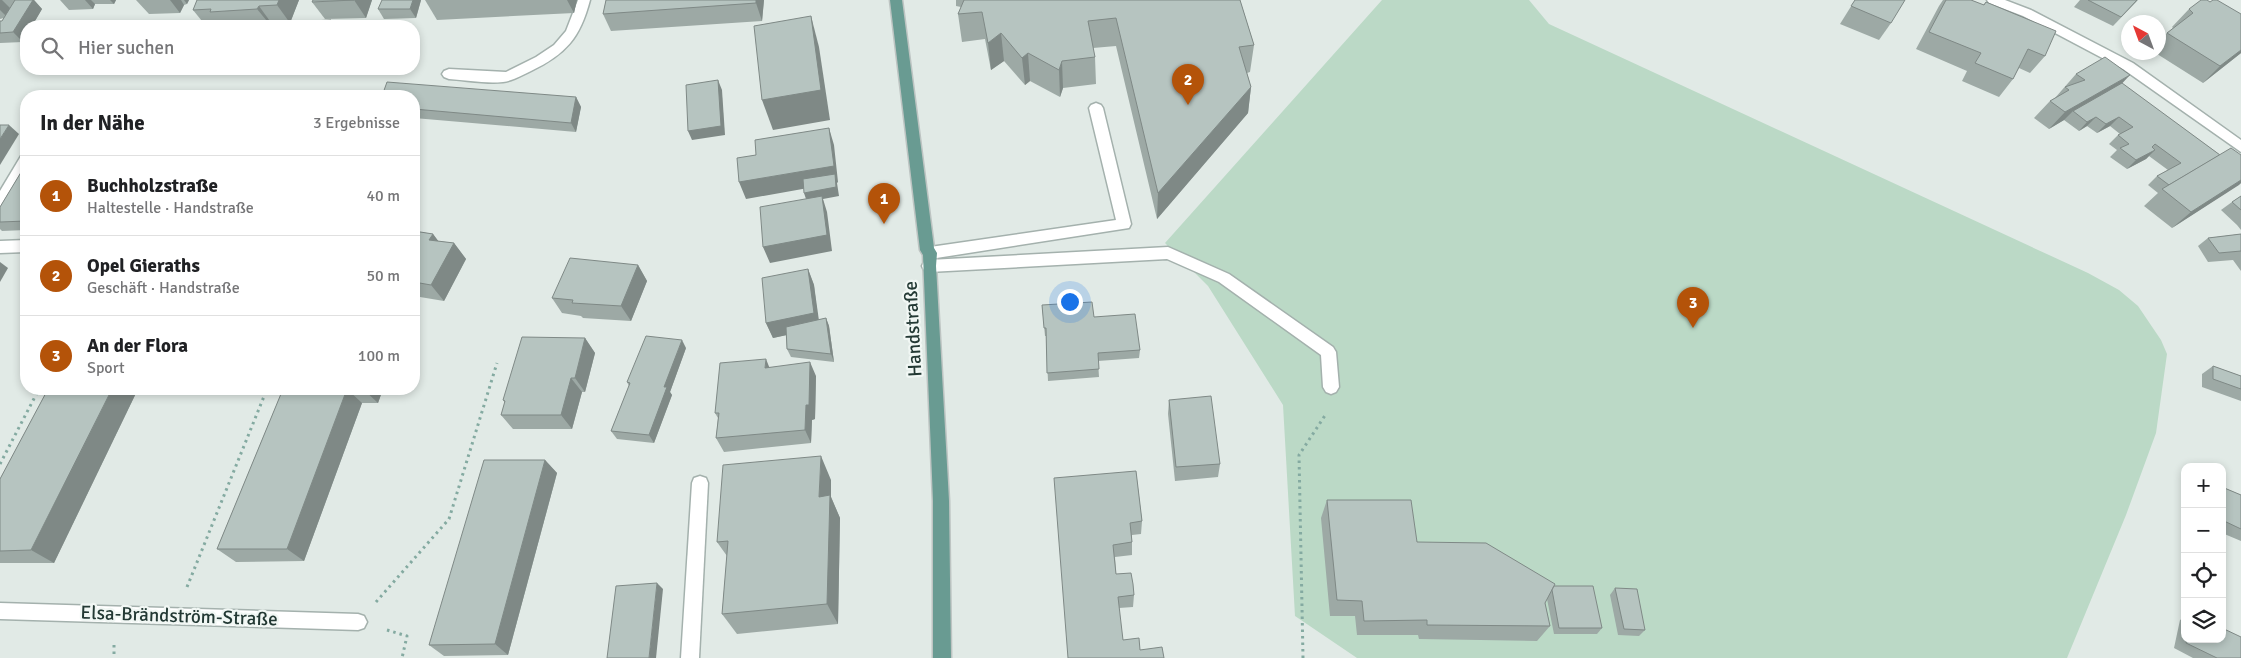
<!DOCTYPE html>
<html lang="de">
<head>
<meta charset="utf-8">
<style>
  :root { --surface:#fff; --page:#f2f2f2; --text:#202124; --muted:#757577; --line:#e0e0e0; --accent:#b45309 }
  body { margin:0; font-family:Signika,sans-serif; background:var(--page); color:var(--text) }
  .controls { position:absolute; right:15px; bottom:15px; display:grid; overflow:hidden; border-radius:10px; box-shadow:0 2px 8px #0003 }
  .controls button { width:45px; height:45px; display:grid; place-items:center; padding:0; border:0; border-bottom:1px solid var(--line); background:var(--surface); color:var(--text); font:25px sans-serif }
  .compass { position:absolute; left:2121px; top:15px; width:45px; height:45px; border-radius:50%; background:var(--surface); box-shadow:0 2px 8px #0003; rotate:319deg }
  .you { position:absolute; left:1069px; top:301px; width:18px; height:18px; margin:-12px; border:4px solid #fff; border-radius:50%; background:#1a73e8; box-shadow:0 0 0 8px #1a73e833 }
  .badge { display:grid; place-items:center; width:32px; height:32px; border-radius:50%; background:var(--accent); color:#fff; font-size:16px; font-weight:700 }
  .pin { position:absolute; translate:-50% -41px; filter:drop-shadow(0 1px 2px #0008) }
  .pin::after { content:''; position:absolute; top:26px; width:18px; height:15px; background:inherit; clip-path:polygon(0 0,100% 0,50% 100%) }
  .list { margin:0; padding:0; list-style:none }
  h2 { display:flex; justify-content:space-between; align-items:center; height:65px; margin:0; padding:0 20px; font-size:21px }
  h2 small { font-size:16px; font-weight:400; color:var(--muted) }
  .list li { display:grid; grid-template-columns:32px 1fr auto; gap:15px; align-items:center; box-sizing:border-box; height:80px; padding:0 20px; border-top:1px solid var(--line) }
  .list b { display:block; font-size:19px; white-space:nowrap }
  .list p { margin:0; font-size:16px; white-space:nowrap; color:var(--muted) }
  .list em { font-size:16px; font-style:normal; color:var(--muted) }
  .icon { flex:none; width:28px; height:28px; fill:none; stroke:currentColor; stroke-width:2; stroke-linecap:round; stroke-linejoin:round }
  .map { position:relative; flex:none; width:2241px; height:658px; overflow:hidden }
  .search { position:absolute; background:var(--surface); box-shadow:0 2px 8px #0003; left:20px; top:20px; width:400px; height:55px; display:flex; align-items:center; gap:12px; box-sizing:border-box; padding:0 18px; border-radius:20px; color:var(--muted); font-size:19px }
  .panel { position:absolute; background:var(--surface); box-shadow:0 2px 8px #0003; left:20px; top:90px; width:400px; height:305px; border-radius:20px }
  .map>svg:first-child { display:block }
  .green { fill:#bbd9c6 }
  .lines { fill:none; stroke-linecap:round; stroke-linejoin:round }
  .lane-casing { stroke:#a4b1ad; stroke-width:3 }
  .street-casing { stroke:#a4b1ad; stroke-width:3 }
  .primary-casing { stroke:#bdc4c2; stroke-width:3 }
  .path { stroke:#84aaa1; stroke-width:3; stroke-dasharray:2.5 4; stroke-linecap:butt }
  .lane { fill:#fff; fill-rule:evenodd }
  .street { fill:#fff; fill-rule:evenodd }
  .primary { fill:#699b92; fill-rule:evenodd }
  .wall { fill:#9da9a5 }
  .shaded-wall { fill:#7f8986 }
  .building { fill:#b6c4c0; stroke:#7f8986 }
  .labels { text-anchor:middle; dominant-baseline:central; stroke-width:4.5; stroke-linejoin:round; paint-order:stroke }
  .street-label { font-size:19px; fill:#233934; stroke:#f1f7f4 }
</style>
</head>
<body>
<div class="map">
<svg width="2241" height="658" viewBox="0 0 2241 658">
  <rect width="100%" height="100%" fill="#e1eae6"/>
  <path class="green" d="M1382,0H1529L1549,24L2088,273L2119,290L2138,306L2161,340L2167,354L2156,433L2126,515L2067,658H1357L1295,616L1283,405L1208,286L1165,243Z"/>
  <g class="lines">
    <g class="lane-casing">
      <g id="lane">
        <path d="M578,0H590C580,38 566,54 531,71C522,75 513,81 503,82C485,84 467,80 449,79L444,77L442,74L444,71L449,69L506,72L536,57L554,45L566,31Z"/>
        <path d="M1096,103L1101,105L1103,108L1131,224L1129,228L930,259L925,257L923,253L925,249L930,247L1116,220L1089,108L1091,105Z"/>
        <path d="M26,155V171L5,207L0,208V191L21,156Z"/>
        <path d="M26,240V252L0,253V241Z"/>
        <path d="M1168,247L1229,274L1333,347L1336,352L1339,387L1336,392L1331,394L1326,392L1323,387L1321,355L1219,282L1167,259L929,272L924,270L922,266L924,262L929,260Z"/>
        <path d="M700,476L706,478L708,483L699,658H681L692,483L694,478Z"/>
      </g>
    </g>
    <g class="street-casing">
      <g id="street">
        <path d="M1987,0H2005L2031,10L2133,63L2241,140V152L2123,69L2023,16L1989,3Z"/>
        <path d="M0,603L358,614L364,616L367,622L364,628L358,630L0,619Z"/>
      </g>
    </g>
    <g class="primary-casing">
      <path id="primary" d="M890,0H902L934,248L937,253L936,266L949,501L951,658H933V501L923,255L920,250Z"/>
    </g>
    <g class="path">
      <path d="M0,464L39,389"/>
      <path d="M187,587L267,389"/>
      <path d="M376,602L449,519L497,363"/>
      <path d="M387,630L407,636L402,658"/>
      <path d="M114,645V658"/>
      <path d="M1303,658L1299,455L1326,414"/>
    </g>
    <use href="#lane" class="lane"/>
    <use href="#street" class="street"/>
    <use href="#primary" class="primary"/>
  </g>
  <g class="wall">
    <path d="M0,0H34L42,9L23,42L0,43V21H2L4,18L0,19Z"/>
    <path d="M60,0H116L114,4H95L93,9L69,10Z"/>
    <path d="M136,0H189L187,4L184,5L180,13L149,14Z"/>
    <path d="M197,0H299L290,23L272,24L271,26H206L193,10Z"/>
    <path d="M313,0H372L366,18L325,19L312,2Z"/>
    <path d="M421,0L416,18L384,19L378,9Z"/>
    <path d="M425,0H577L574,13L437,20Z"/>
    <path d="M606,0H764L762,21L611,31L603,14Z"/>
    <path d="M956,0H1240L1254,45L1250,72L1247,73L1251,87L1248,113L1157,219L1116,46L1093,48L1095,57L1096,84L1063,88L1060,97L1030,81L1025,85L1004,61L991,70L985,39L962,42L958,14L961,7L956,6Z"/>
    <path d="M1855,0L1891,23L1879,40L1840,24Z"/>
    <path d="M1943,0H1971L1983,5L1986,2L2045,56L2030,73L2019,68L2013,79L1999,97L1962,81L1967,71L1916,49L1939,6Z"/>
    <path d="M2080,0H2138L2113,26L2074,7Z"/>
    <path d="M2189,9L2241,53L2203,83L2154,52H2158V41L2167,33L2173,28L2172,27Z"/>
    <path d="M2076,74L2122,84L2220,155H2241V183L2172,228L2144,206L2158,193L2148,185L2157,176L2168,170L2149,156L2146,159L2127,169L2110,157L2117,150L2109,144L2118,135L2120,134L2110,126L2097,133L2087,126L2079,131L2064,120L2049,129L2034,118L2050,101L2055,98Z"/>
    <path d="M414,96L576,97L581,107L576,132L414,118Z"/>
    <path d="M26,164V230L2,231L0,229V207Z"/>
    <path d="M2241,196V230L2237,225L2221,210L2232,202Z"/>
    <path d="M414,231L433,234L438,241L454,243L466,259L444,301L414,296Z"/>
    <path d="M2241,234V271L2233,260L2208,262L2198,246L2208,238Z"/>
    <path d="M638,265L647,281L631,321L583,318L581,316L562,313L552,298Z"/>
    <path d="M808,269L814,285L818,320L826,318L829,326L834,362L791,357L787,349L786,335L773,338L766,323Z"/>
    <path d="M1042,305L1094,317L1140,350L1139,358L1098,361L1099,377L1048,381L1046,336H1045Z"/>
    <path d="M585,338L595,353L585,392H582L572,429H513L501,415L505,403L503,400Z"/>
    <path d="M686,348L670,392L672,395L654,443L617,439L611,431L629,386L627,382Z"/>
    <path d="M2213,366L2241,376V401L2202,387V374Z"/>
    <path d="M769,367L816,376L815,419L812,420L811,443L724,452L716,438L718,418L715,413Z"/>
    <path d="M48,389H138L54,563H0V479Z"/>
    <path d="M283,389H383L378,403H362L304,561L236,562L217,549Z"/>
    <path d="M1169,400L1220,464L1218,477L1175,481L1168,414Z"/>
    <path d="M545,460L557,473L508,655L444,656L429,645Z"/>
    <path d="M1136,471L1142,521L1141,534L1132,535V555L1115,557L1116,574L1134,595L1133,607L1119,608L1068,658Z"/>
    <path d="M831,480V497L840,518L838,624L737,634L722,614L727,556L717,542Z"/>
    <path d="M2222,487L2241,495V541L2222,533Z"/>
    <path d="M1327,500L1417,542L1554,586L1602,628L1597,634H1554L1547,599L1545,603L1550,626L1537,641L1419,639L1418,635H1357L1355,616H1330L1321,518Z"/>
    <path d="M1615,588L1645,630L1639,636L1618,635L1610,595Z"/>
    <path d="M2185,617V639H2222L2241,658H2193L2174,648L2180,620Z"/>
  </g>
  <g class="shaded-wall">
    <path d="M0,0H2L12,10L8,18L0,10Z"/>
    <path d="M33,0H34L42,9L32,26H26V36L23,42L13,32Z"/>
    <path d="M85,0H91L95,4L93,9Z"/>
    <path d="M110,0H116L114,4Z"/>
    <path d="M170,0H181L184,5L180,13Z"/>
    <path d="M184,0H189L187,4Z"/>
    <path d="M279,0H299L290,23L277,5Z"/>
    <path d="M354,0H372L366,18Z"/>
    <path d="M413,0H421L416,18L410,9Z"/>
    <path d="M567,0H577L574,13Z"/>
    <path d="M756,0H764L762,21L756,3Z"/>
    <path d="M259,6L272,24L271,26L257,9Z"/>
    <path d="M811,16L819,47L830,120L773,130L762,100Z"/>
    <path d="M331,20L336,26H329Z"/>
    <path d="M1001,33L1004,61L991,70L988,43Z"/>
    <path d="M2241,50V53L2203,83L2220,66Z"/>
    <path d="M1028,53L1030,81L1025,85L1022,58Z"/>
    <path d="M1062,61L1063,88L1060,97L1059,70Z"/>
    <path d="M2130,75L2114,92L2073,111L2064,120L2049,129L2065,112Z"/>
    <path d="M718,80L722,90L725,135L692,140L688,131Z"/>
    <path d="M1251,87L1248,113L1157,219L1158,193Z"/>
    <path d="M576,97L581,107L576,132L571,123Z"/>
    <path d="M2096,117L2087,126L2079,131L2087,122Z"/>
    <path d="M2119,117L2110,126L2097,133L2106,124Z"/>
    <path d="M9,125L19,134L0,165V139Z"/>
    <path d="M829,128L834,145L838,182L837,183L839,196L823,199L827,212L832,251L770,263L763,247L807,202L804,193L836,183L746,199L739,182Z"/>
    <path d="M2155,150L2146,159L2127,169L2136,160Z"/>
    <path d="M2241,180V183L2239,185L2172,228L2191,212Z"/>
    <path d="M433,234L445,250L429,240Z"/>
    <path d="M454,243L466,259L444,301L431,285Z"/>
    <path d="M0,262L8,268L0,282Z"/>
    <path d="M638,265L647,281L631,321L621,306Z"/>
    <path d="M808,269L814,285L820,328L773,338L766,323Z"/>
    <path d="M826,318L829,326L834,362L831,354Z"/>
    <path d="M585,338L595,353L585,392L575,378Z"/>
    <path d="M682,340L686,348L670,392L672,395L654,443L649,435L664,387Z"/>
    <path d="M766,359L772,374L765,368Z"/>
    <path d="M810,362L816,376L815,419L812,420L811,443L805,430L806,405Z"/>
    <path d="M571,378L582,392L572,429L561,415Z"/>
    <path d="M112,389H138L54,563L31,550Z"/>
    <path d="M347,389L362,403L304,561L287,549Z"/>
    <path d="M363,389H383L378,403Z"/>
    <path d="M821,456L831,480V497L840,518L838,624L827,604L819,497Z"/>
    <path d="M545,460L557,473L508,655L495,644Z"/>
    <path d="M657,583L663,589L656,658H649Z"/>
  </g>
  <g class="building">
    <path d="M15,0H33L13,32L0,33V21H2Z"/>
    <path d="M197,0H279L277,5L259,6L257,9L210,12L211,9L193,10Z"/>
    <path d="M313,0H354L312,2Z"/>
    <path d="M382,0H413L410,9H378Z"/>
    <path d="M606,0H756V3L603,14Z"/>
    <path d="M964,0H1240L1254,45L1239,47L1251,87L1158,193L1116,18L1088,21L1095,57L1062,61L1059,70L1028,53L1022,58L1001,33L988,43L982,12L958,14Z"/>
    <path d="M1855,0H1905L1891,23L1851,6Z"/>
    <path d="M1946,0H1971L1984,5L1986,2L2056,31L2045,56L2028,49L2013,79L1975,63L1981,53L1929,32Z"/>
    <path d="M2088,0H2137L2121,17Z"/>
    <path d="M2201,0H2207L2210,2L2213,0H2217L2241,14V50L2220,66L2167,33L2193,13L2189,9Z"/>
    <path d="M811,16L821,90L762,100L754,26Z"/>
    <path d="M331,20L329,26H300L301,24H310L312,21Z"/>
    <path d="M2105,57L2130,75L2065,112L2050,101L2069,90L2065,87L2085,80L2076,74Z"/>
    <path d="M718,80L721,126L688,131L686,85Z"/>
    <path d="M387,82L576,97L571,123L414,109V96H382Z"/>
    <path d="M2122,83L2220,155L2169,185L2157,176L2181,163L2155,144L2152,147L2155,150L2136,160L2120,148L2129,144L2118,135L2133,127L2119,117L2106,124L2096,117L2087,122L2073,111Z"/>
    <path d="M0,125H9L0,139Z"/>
    <path d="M829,128L834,166L739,182L737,158L756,155L755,140Z"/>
    <path d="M2231,148L2241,155V180L2191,212L2162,189Z"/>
    <path d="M26,164V221L0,222V207Z"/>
    <path d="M835,174L836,187L804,193L803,179Z"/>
    <path d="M822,196L827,235L763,247L760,207Z"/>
    <path d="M2241,196V210L2232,202Z"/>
    <path d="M414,231L433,234L429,240L454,243L431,285L414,282Z"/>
    <path d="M2241,234V251L2219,253L2208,238Z"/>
    <path d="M570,258L638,265L621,306L572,303L573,300L552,298Z"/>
    <path d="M808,269L814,313L766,323L762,278Z"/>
    <path d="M1092,302L1094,317L1135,314L1140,350L1098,353L1099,369L1047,373L1046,328H1044L1042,305Z"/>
    <path d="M826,318L831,354L787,349L786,327Z"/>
    <path d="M646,336L682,340L664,387H667L649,435L611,431L630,383L627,382Z"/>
    <path d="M522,337L585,338L575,378H571L561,415H501L505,401L503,400Z"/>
    <path d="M766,359L765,368L810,362L809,405H806L805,430L716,438L719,413H715L720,363Z"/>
    <path d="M2213,366L2241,376V389L2213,379Z"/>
    <path d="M48,389H112L31,550L0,551V479Z"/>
    <path d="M283,389H353H347L287,549H217Z"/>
    <path d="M1211,396L1220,464L1176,467L1169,400Z"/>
    <path d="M821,456L819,497L830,495L827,604L722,614L728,541L717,542L723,465Z"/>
    <path d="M484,460H545L495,644L429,645Z"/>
    <path d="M1136,471L1142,521L1130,523L1132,542L1113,545L1116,574L1131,573L1133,584L1134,595L1118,597L1123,640L1139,638L1140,650L1162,647L1164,658H1068L1054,478Z"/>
    <path d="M2222,487L2241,495V529L2222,520Z"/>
    <path d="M1327,500H1411L1417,542L1486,543L1555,584L1545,603L1550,626L1427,625V620L1364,621L1362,601L1337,600Z"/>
    <path d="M657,583L649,658H607L616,586Z"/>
    <path d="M1554,586H1593L1602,628H1559L1552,590Z"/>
    <path d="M1615,588L1637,589L1645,630L1624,629Z"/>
    <path d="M2222,628L2241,637V658H2217L2186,643L2187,639H2222Z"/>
  </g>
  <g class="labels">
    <g class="street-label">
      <text transform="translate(913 329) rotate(-93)">Handstraße</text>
      <text transform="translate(179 616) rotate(2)">Elsa-Brändström-Straße</text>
    </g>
  </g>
</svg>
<div class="controls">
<button>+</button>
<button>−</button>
<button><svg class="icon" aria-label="locate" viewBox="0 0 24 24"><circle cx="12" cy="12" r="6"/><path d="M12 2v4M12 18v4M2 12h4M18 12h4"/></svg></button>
<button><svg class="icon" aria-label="layers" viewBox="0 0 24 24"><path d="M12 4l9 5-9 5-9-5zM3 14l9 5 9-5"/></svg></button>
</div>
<svg class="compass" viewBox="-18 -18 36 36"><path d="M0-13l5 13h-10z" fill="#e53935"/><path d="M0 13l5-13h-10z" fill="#757577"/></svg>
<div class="you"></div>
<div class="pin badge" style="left:884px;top:224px">1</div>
<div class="pin badge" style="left:1188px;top:105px">2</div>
<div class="pin badge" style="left:1693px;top:328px">3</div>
<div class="search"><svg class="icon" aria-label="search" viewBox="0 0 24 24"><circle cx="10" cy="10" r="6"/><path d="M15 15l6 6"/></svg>Hier suchen</div>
<section class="panel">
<h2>In der Nähe<small>3 Ergebnisse</small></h2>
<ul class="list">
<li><span class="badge">1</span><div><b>Buchholzstraße</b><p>Haltestelle · Handstraße</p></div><em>40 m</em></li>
<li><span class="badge">2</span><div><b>Opel Gieraths</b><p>Geschäft · Handstraße</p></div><em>50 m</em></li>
<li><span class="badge">3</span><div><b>An der Flora</b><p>Sport</p></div><em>100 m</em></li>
</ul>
</section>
</div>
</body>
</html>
